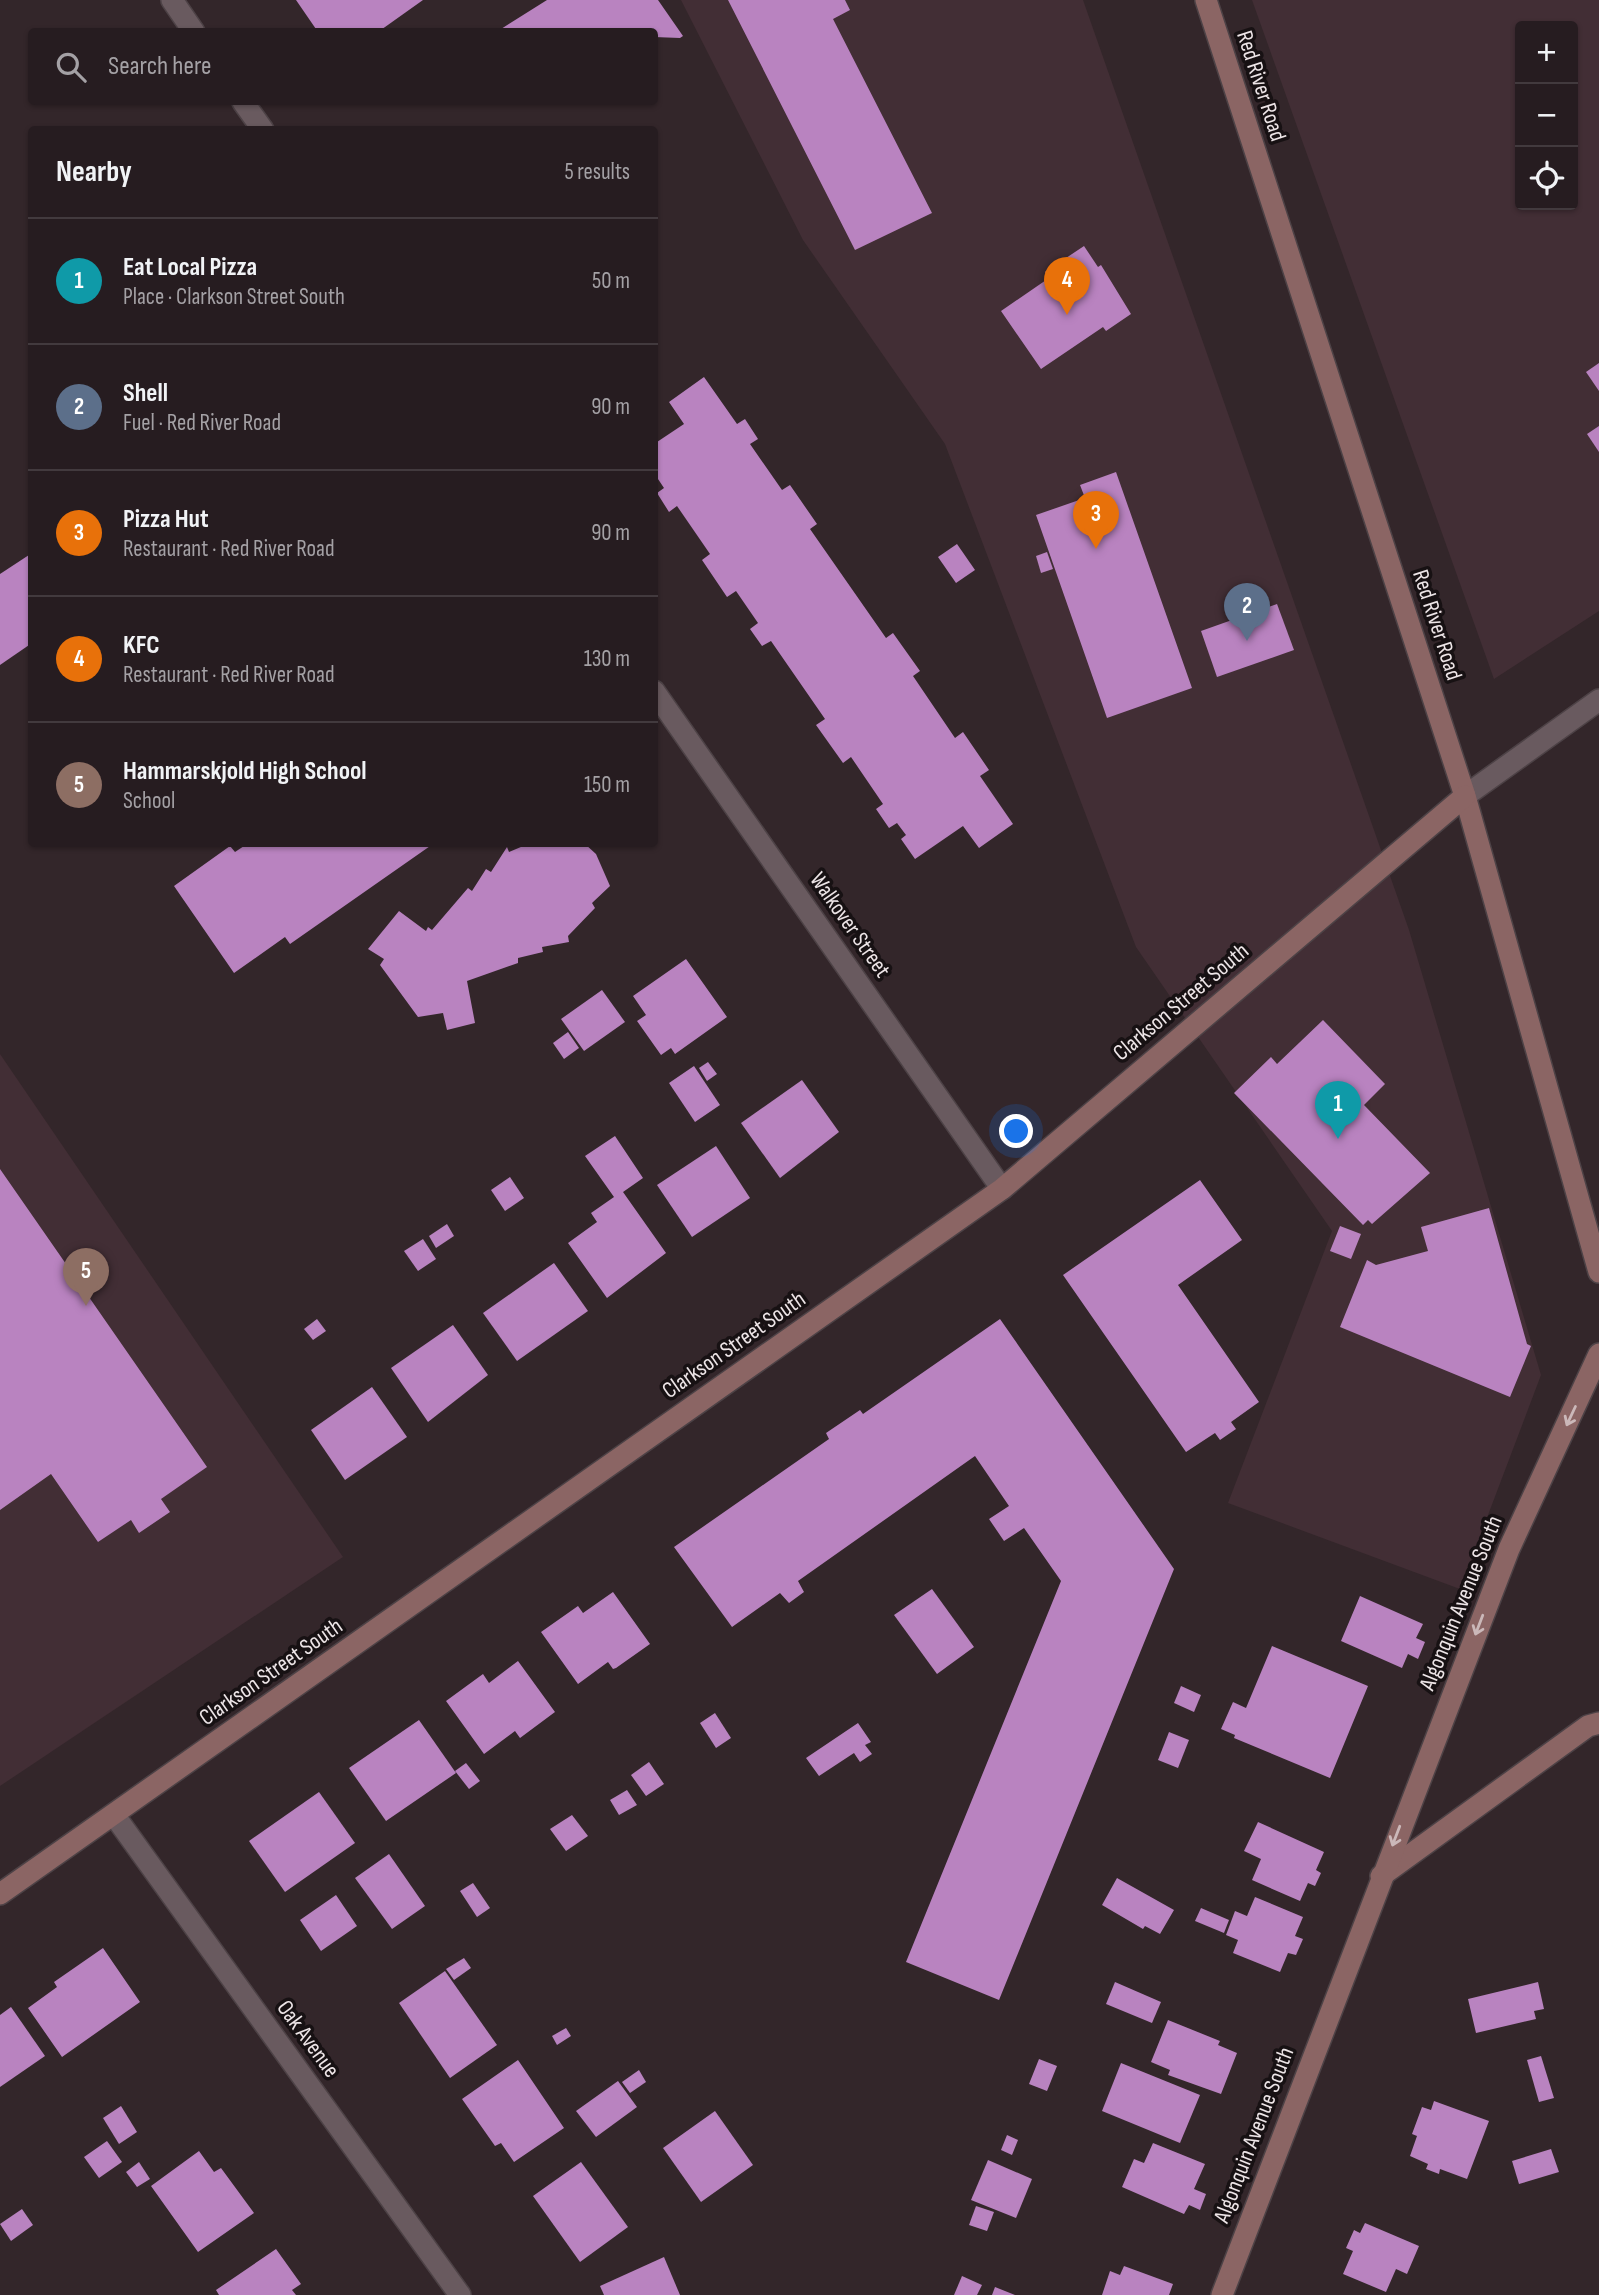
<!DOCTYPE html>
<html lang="en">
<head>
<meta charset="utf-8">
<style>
  :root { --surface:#261c20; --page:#2e2529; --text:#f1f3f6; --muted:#a4a1a5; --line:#423a3e; --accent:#55cec4 }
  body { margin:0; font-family:"Sofia Sans Condensed",sans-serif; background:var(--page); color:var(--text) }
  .controls { position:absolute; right:21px; top:21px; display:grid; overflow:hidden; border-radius:7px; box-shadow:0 2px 5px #0004 }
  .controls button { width:63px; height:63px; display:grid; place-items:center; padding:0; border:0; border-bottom:2px solid var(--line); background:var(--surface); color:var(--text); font:35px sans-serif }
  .you { position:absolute; left:1017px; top:1132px; width:24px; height:24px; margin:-18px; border:5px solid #fff; border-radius:50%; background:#1a73e8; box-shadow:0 0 0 10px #1a73e833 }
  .badge { display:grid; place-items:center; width:46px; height:46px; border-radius:50%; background:var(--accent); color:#fff; font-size:23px; font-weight:700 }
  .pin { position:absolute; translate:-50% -58px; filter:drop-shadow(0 2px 4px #0008) }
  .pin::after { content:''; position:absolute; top:37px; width:24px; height:21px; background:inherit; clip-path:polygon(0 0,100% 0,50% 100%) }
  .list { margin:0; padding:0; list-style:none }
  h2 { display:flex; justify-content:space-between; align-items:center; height:91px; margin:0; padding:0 28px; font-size:30px }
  h2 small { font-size:23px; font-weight:400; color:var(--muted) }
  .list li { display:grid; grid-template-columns:46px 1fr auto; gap:21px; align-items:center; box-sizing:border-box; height:126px; padding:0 28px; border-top:2px solid var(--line) }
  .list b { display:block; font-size:26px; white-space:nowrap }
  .list p { margin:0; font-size:23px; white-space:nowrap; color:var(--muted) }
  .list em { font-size:23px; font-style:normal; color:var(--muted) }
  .icon { flex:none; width:38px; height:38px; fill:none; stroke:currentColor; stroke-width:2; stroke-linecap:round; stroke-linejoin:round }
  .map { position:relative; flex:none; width:1599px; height:2295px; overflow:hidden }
  .search { position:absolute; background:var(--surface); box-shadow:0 2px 5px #0004; left:28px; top:28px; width:630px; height:77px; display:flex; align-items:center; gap:18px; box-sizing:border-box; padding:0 24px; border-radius:7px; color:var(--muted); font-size:26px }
  .panel { position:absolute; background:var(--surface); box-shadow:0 2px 5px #0004; left:28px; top:126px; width:630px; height:721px; border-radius:7px }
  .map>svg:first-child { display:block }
  .built { fill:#422e35; fill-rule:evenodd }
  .building { fill:#b983c0 }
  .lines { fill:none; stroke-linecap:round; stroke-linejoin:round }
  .street-casing { stroke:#4d4246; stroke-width:24 }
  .secondary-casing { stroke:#4d4246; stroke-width:24 }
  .street { stroke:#695a5f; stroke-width:21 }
  .secondary { stroke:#8b6564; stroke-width:21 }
  .oneway { stroke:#cbb8b9 }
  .labels { text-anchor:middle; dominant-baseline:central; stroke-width:7; stroke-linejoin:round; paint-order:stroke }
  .street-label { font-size:23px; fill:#ede5e7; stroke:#171113 }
</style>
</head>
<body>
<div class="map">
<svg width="1599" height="2295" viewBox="0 0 1599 2295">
  <rect width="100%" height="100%" fill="#33262a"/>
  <g class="built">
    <path d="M681,0H1083L1409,930L1541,1375L1460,1589L1228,1503L1332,1231L1136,947L945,444L803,240Z"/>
    <path d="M1252,0H1599V611L1494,679ZM1520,26H1573V205H1520Z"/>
    <path d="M0,1054L343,1557L0,1786Z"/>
  </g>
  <g class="building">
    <path d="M296,0H423L378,32H318Z"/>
    <path d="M547,0H658L683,36L680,38L654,37V32L501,29Z"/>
    <path d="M728,0H845L850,10L833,19L932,213L855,250Z"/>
    <path d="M1084,246L1098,267L1101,265L1131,314L1106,331L1103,327L1041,369L1001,311L1049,278L1045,272Z"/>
    <path d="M1599,363V391L1586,372Z"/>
    <path d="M704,377L737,424L745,419L758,439L750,444L782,490L790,485L817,524L810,529L886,638L893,633L920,671L913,676L955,738L963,732L989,770L980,776L1013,824L979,848L963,826L915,859L901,839L906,835L897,823L889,828L876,809L883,804L851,757L843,763L816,725L825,719L771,641L762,646L750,629L758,623L736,591L727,597L702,560L710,554L677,506L669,512L657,493L664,488L654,473V444L684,424L669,402Z"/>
    <path d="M1599,426V452L1587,434Z"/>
    <path d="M1116,472L1192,688L1107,718L1036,515L1085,498L1080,485Z"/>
    <path d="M957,544L975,570L956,583L938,557Z"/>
    <path d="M1047,552L1053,569L1041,573L1036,556Z"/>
    <path d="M32,553V643L0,665V574Z"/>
    <path d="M1277,604L1294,650L1217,677L1201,631Z"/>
    <path d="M247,844H433L290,944L285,937L234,973L174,886L230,846L235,852Z"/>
    <path d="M528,844H585L596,854L610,886L592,903L595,908L568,936L569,942L542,947L543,952L518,958V963L467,981L475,1023L447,1030L443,1013L418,1017L380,965L384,959L368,949L399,911L426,931L428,927L432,930L468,888L472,891L486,869L491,872L507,847L509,852Z"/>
    <path d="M686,959L727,1017L675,1054L671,1048L661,1055L637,1021L646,1015L633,996Z"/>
    <path d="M602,990L625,1022L584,1051L561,1019Z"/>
    <path d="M1323,1020L1385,1084L1364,1105L1430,1173L1372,1224L1368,1220L1363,1225L1234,1093L1271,1057L1277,1064Z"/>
    <path d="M568,1032L579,1048L564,1059L553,1043Z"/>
    <path d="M708,1062L717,1074L707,1081L699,1068Z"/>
    <path d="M694,1066L720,1105L695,1122L669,1083Z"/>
    <path d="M802,1080L839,1132L780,1178L741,1123Z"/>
    <path d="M615,1136L643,1178L623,1192L666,1253L607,1298L568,1243L597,1222L591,1213L614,1197L585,1156Z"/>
    <path d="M716,1146L750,1198L692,1237L657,1185Z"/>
    <path d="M0,1169L207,1467L161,1499L170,1512L139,1533L131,1520L98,1542L51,1474L0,1510Z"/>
    <path d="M510,1177L524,1198L505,1211L491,1190Z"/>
    <path d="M1200,1180L1242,1240L1178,1285L1259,1402L1231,1422L1236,1429L1220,1440L1215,1433L1186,1452L1063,1275Z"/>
    <path d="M1489,1208L1527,1344L1531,1346L1510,1397L1340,1327L1367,1260L1376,1265L1428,1251L1421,1227Z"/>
    <path d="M447,1224L454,1236L436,1248L429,1236Z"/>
    <path d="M1340,1226L1361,1234L1351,1259L1330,1251Z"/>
    <path d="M423,1239L436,1259L418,1271L404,1251Z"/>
    <path d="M554,1263L588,1311L517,1361L483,1313Z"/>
    <path d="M317,1319L326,1331L313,1340L304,1329Z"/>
    <path d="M1000,1319L1174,1569L999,2000L906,1962L1061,1581L1024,1528L1004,1541L989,1519L1009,1506L975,1456L798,1581L804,1592L789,1603L780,1593L732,1627L674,1547L829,1439L826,1433L860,1410L863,1414Z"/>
    <path d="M453,1325L488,1375L428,1422L391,1368Z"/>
    <path d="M372,1387L407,1437L345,1480L311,1430Z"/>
    <path d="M932,1589L974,1647L937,1674L894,1615Z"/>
    <path d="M613,1592L650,1644L616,1668L613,1669L608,1662L578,1684L541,1632L578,1606L583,1613Z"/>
    <path d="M1360,1596L1423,1624L1416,1638L1425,1642L1418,1659L1408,1654L1402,1668L1341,1641Z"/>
    <path d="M1272,1646L1368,1686L1330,1778L1234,1738L1235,1735L1221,1729L1233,1702L1246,1708Z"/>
    <path d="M518,1661L555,1712L520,1738L515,1731L484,1754L446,1701L483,1674L489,1683Z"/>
    <path d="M1181,1686L1201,1695L1194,1712L1174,1703Z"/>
    <path d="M715,1713L731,1738L716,1748L700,1723Z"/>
    <path d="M419,1720L456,1773L386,1821L349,1768Z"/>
    <path d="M858,1723L871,1742L865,1745L872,1754L860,1762L854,1753L819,1776L806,1758Z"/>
    <path d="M1169,1732L1189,1740L1178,1768L1158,1760Z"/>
    <path d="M649,1762L664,1784L646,1796L631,1775Z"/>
    <path d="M466,1763L480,1781L469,1789L455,1771Z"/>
    <path d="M627,1790L637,1805L619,1815L610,1800Z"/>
    <path d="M319,1792L355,1843L285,1892L249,1841Z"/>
    <path d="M572,1815L588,1836L566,1851L550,1829Z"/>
    <path d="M1258,1822L1324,1852L1316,1870L1321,1873L1315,1886L1308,1883L1300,1901L1252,1880L1261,1859L1244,1851Z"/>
    <path d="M389,1854L425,1906L392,1929L355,1878Z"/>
    <path d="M1117,1878L1174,1910L1160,1934L1145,1926L1143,1929L1102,1905Z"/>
    <path d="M473,1883L490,1908L477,1917L460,1891Z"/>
    <path d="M336,1895L357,1926L321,1951L300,1920Z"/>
    <path d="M1255,1897L1303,1917L1295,1936L1303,1939L1296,1955L1288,1953L1280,1972L1233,1953L1238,1940L1226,1935L1235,1911L1247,1916Z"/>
    <path d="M1201,1908L1229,1920L1224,1933L1195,1921Z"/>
    <path d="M103,1948L140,2002L62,2057L28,2008L57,1987L54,1982Z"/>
    <path d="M464,1958L471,1968L454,1980L446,1969Z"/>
    <path d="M445,1971L497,2045L450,2078L399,2003Z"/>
    <path d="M1115,1982L1161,2002L1152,2023L1106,2004Z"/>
    <path d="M1538,1982L1544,2009L1534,2011L1536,2019L1476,2033L1468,1999Z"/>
    <path d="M11,2007L45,2056L0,2087V2015Z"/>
    <path d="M1168,2020L1220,2041L1218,2045L1237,2053L1221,2094L1168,2075L1170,2070L1151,2062Z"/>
    <path d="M566,2028L571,2036L557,2045L552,2036Z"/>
    <path d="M1541,2056L1554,2098L1539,2102L1527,2060Z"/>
    <path d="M1039,2059L1057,2066L1047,2091L1029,2084Z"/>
    <path d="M518,2060L564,2128L514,2162L501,2143L495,2146L462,2099Z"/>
    <path d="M1121,2063L1200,2095L1180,2143L1102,2111Z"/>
    <path d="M639,2070L646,2082L630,2093L622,2082Z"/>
    <path d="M618,2081L637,2107L596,2137L576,2111Z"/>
    <path d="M1434,2101L1489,2121L1467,2179L1440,2169L1439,2174L1426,2169L1428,2164L1410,2156L1417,2136L1412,2134L1422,2107L1431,2110Z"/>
    <path d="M121,2106L137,2132L119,2144L103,2118Z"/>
    <path d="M715,2111L753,2165L701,2202L663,2148Z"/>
    <path d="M1007,2135L1018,2140L1012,2155L1001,2150Z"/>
    <path d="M107,2141L122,2162L99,2178L84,2157Z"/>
    <path d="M1153,2143L1205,2164L1194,2189L1206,2194L1200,2210L1189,2205L1184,2214L1122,2187L1134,2159L1144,2163Z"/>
    <path d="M1551,2149L1559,2172L1519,2184L1512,2161Z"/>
    <path d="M199,2151L214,2172L221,2168L254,2213L198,2252L151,2186Z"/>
    <path d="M988,2160L1032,2179L1016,2218L971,2200Z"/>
    <path d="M139,2162L150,2179L137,2187L126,2172Z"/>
    <path d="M581,2162L628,2227L580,2262L533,2196Z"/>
    <path d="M976,2206L994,2212L987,2231L969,2225Z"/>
    <path d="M22,2209L33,2225L11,2241L0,2224Z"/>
    <path d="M1365,2223L1419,2246L1407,2274L1396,2269L1386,2292L1343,2274L1353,2251L1346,2248L1354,2230L1360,2233Z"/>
    <path d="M276,2249L301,2284L292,2290L296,2295H219L216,2290Z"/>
    <path d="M664,2257L680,2295H604L600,2286Z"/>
    <path d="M1124,2266L1173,2284L1169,2295H1102L1110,2271L1120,2275Z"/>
    <path d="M962,2276L982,2285L977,2295H954Z"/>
    <path d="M995,2287L1015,2295H992Z"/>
  </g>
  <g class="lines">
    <g class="street-casing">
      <g id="street">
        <path d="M172,0L194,32"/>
        <path d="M243,102L263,130"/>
        <path d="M654,691L1002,1189"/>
        <path d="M1465,796L1599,700"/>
        <path d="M114,1815L460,2295"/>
      </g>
    </g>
    <g class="secondary-casing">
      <g id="secondary">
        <path d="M1206,0L1465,796L1599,1272"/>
        <path d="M1381,1876L1588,1726L1599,1723"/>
        <path d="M0,1894L1002,1189L1465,796"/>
        <path d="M1222,2295L1509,1549L1599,1354"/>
      </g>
    </g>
    <use href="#street" class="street"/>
    <use href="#secondary" class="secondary"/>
  </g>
  <defs><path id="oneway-shaft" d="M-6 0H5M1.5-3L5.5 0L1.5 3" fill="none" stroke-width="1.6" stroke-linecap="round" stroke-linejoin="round" transform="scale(1.75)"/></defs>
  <g class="oneway">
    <use href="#oneway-shaft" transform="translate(1571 1416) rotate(115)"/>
    <use href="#oneway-shaft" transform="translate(1479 1625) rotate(111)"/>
    <use href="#oneway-shaft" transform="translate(1396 1836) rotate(111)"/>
  </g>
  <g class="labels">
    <g class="street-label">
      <text transform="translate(1261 86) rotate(72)">Red River Road</text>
      <text transform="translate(1437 625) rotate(72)">Red River Road</text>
      <text transform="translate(850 925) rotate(55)">Walkover Street</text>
      <text transform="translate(1181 1002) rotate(-40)">Clarkson Street South</text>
      <text transform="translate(734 1345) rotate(-35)">Clarkson Street South</text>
      <text transform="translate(1461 1603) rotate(-68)">Algonquin Avenue South</text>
      <text transform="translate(271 1672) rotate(-35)">Clarkson Street South</text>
      <text transform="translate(308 2039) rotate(54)">Oak Avenue</text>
      <text transform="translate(1254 2135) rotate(-69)">Algonquin Avenue South</text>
    </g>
  </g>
</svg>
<div class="controls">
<button>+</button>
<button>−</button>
<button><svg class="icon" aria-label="locate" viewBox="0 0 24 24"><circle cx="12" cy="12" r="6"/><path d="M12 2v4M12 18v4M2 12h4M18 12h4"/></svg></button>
</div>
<div class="you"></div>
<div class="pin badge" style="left:1338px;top:1139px;background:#0f9aa8">1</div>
<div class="pin badge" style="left:1247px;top:641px;background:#5c6f8a">2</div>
<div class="pin badge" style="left:1096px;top:549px;background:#e8710a">3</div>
<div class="pin badge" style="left:1067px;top:315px;background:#e8710a">4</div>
<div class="pin badge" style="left:86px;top:1306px;background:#8d6e63">5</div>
<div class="search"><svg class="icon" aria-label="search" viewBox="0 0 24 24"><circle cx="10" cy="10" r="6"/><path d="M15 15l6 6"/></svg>Search here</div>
<section class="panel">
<h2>Nearby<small>5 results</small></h2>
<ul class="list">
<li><span class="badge" style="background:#0f9aa8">1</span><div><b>Eat Local Pizza</b><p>Place · Clarkson Street South</p></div><em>50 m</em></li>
<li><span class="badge" style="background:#5c6f8a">2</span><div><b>Shell</b><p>Fuel · Red River Road</p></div><em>90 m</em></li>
<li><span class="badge" style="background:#e8710a">3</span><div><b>Pizza Hut</b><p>Restaurant · Red River Road</p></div><em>90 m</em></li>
<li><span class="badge" style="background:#e8710a">4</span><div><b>KFC</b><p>Restaurant · Red River Road</p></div><em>130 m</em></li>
<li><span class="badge" style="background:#8d6e63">5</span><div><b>Hammarskjold High School</b><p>School</p></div><em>150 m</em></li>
</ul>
</section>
</div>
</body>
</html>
